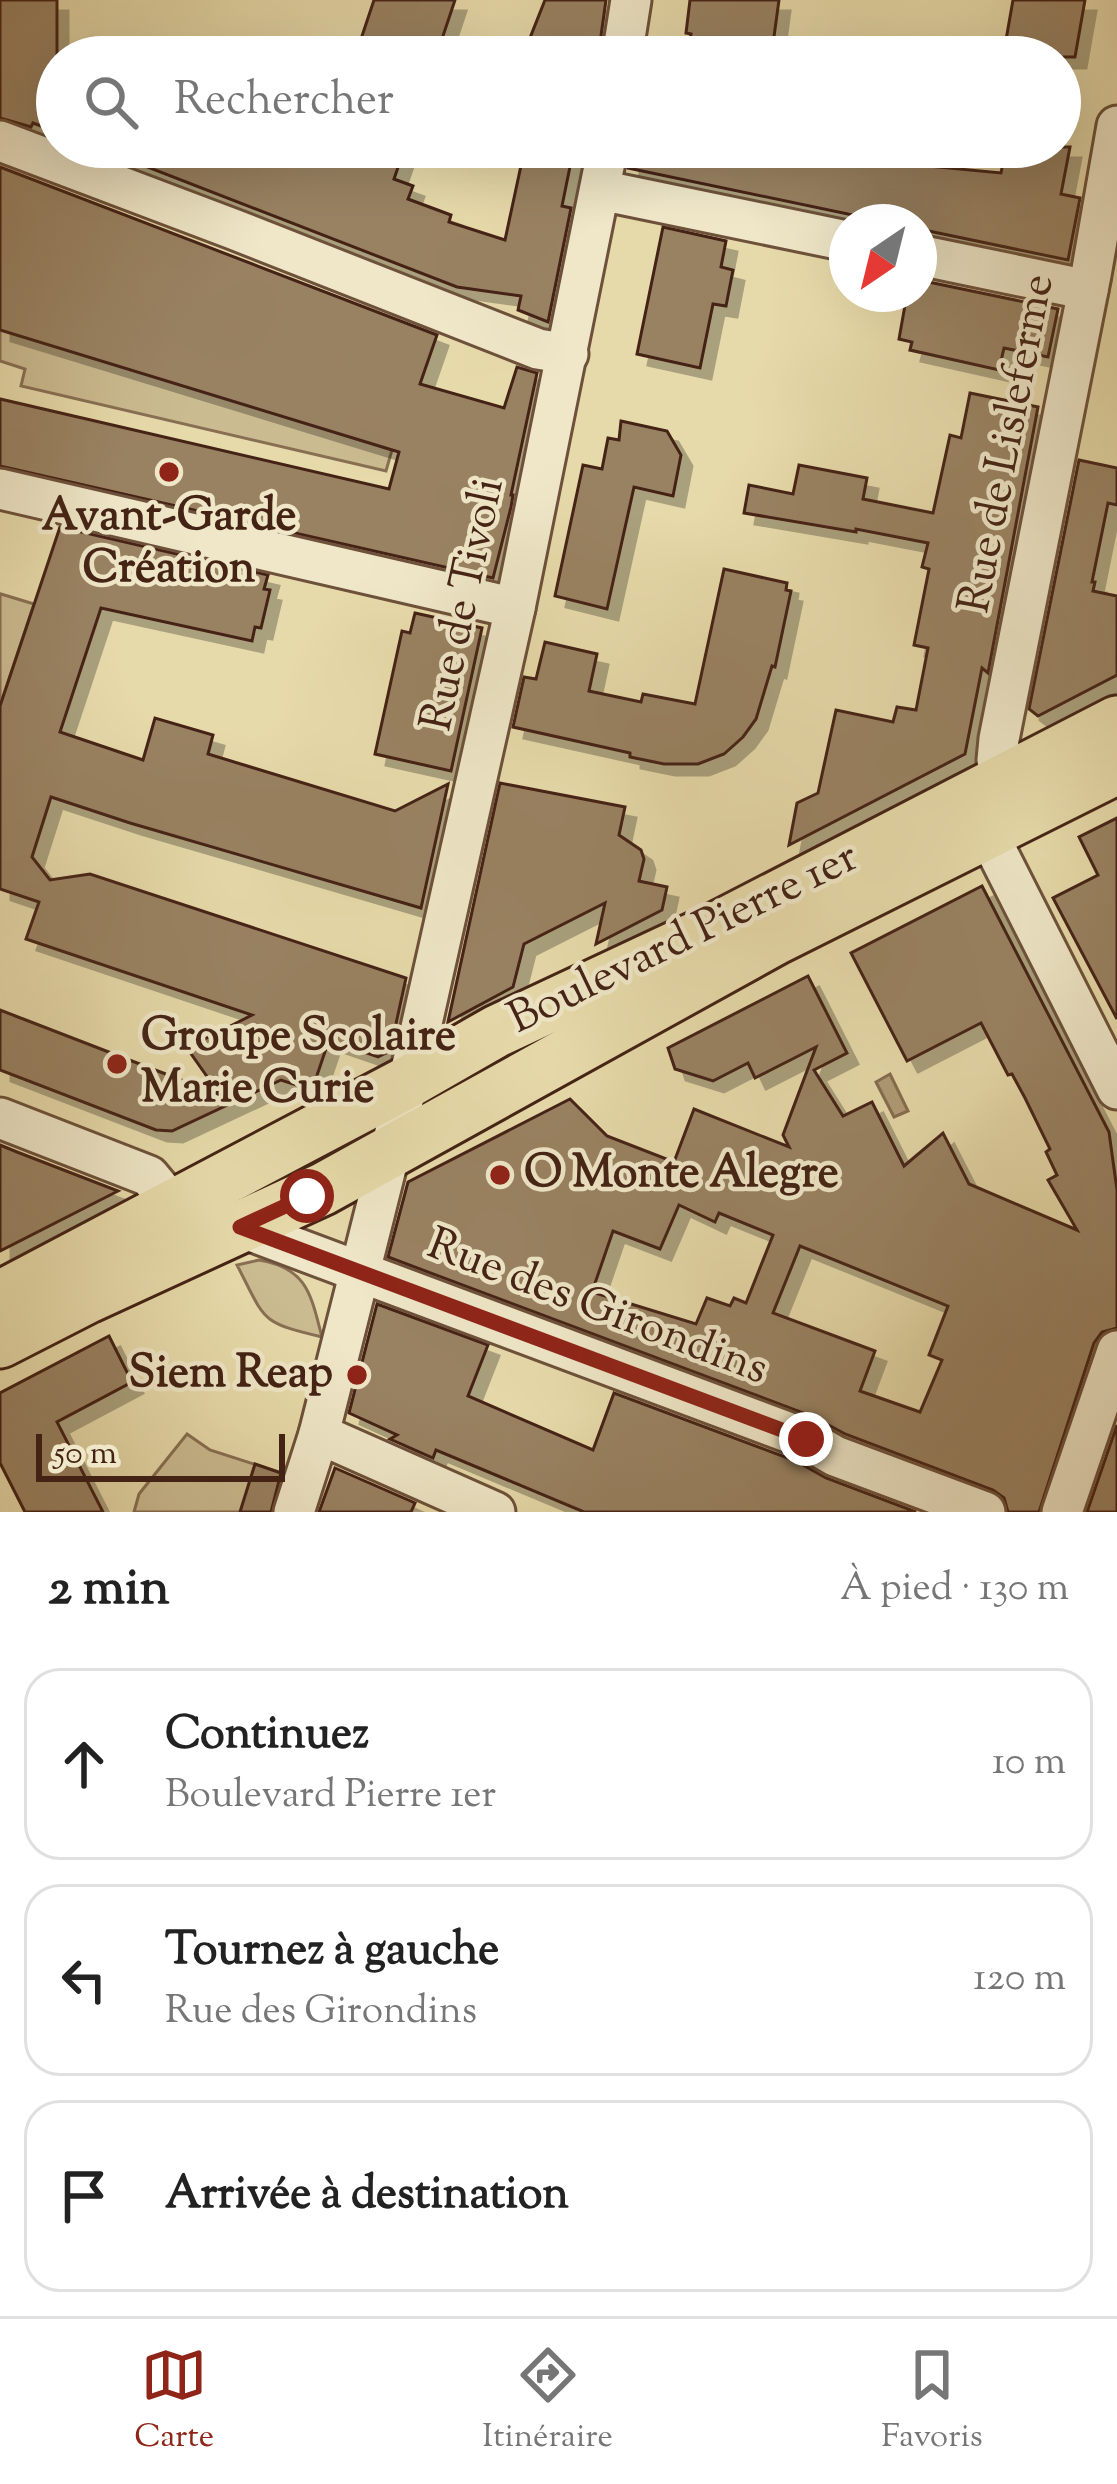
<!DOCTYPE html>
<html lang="fr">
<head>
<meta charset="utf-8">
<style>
  :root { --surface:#fff; --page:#f6f6f6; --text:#222; --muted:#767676; --line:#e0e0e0; --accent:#8f2418 }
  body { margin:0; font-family:"Sorts Mill Goudy",serif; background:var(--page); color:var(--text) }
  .compass { position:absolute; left:829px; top:204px; width:108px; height:108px; border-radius:50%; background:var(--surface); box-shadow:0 12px 48px #0002; rotate:215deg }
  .scale { position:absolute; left:36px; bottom:30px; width:249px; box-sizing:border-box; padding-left:12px; border:6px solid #442315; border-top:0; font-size:33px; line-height:42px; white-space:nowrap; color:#442315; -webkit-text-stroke:9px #efe7c8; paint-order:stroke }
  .stop { position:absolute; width:36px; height:36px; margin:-27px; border:9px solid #8f2418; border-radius:50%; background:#fff }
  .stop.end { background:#8f2418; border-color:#fff; box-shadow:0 3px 12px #0008 }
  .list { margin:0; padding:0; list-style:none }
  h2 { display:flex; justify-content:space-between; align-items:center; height:156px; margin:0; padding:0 48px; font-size:51px }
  h2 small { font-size:39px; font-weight:400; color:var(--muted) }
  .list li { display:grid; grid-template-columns:78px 1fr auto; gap:36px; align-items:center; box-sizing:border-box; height:192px; margin:0 24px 24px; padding:0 24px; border:3px solid var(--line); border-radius:36px }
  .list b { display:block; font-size:45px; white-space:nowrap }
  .list p { margin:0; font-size:39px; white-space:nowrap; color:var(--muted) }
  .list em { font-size:39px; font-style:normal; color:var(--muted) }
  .icon { flex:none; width:66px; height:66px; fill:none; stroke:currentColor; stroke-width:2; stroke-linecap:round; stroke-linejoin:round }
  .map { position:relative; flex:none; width:1117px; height:1512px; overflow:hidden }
  .search { position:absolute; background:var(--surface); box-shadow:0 12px 48px #0002; left:36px; right:36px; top:36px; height:132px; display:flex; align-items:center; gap:30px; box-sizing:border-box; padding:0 42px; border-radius:66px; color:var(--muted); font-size:45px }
  .sheet { height:804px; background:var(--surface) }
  nav { display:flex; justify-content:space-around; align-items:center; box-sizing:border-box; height:168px; border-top:3px solid var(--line); background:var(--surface); font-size:33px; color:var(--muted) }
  nav a { display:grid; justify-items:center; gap:6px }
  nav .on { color:var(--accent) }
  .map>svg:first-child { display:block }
  .green { fill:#cbbb91; stroke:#886f53; stroke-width:3 }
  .water { fill:#b09c77; stroke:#856c50; stroke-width:3 }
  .building { fill:#998262; stroke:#442315; stroke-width:3; fill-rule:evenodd; filter:url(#shadow) }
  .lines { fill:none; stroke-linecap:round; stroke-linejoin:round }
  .minor-casing { stroke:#6d513a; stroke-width:45 }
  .major-casing { stroke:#442315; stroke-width:57 }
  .minor { stroke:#efe7c8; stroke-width:39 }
  .major { stroke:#e7daaa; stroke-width:51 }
  .route { stroke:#8f2418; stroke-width:15 }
  .poi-dot { fill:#8f2418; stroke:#efe7c8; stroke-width:4.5 }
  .labels { text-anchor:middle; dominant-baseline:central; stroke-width:9; stroke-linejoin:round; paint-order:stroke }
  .street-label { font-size:45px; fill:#442315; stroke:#efe7c8 }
  .poi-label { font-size:45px; font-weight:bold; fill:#442315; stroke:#efe7c8; text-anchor:start }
</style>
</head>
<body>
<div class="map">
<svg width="1117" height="1512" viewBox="0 0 1117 1512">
  <defs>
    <filter id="shadow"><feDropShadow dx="11" dy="11" stdDeviation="0" flood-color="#0004"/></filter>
  </defs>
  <rect width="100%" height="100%" fill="#e7daaa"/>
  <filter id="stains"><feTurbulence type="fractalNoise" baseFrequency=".00167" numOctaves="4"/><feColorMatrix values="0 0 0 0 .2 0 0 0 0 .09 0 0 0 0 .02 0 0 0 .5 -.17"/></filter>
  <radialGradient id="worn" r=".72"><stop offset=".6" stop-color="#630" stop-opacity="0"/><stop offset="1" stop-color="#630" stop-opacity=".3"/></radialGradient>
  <g class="green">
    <path d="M0,330L392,450L386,471L21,386L25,369L0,361Z"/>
    <path d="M1,594L34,604L0,706V597Z"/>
    <path d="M259,1260C308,1268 311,1296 322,1337C259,1322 266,1321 237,1265Z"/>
    <path d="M187,1434L210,1450L288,1475L276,1512H134L139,1494Z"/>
  </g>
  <path class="water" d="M890,1074L908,1111L894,1117L876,1082Z"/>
  <g class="building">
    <path d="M0,0H57V132L33,123L31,127L0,118Z"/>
    <path d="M374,0H455L436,57H355Z"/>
    <path d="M545,0H606L598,57H549L526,48Z"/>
    <path d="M690,0H779L773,44H768L766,57H688L691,34L686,33Z"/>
    <path d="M1013,0H1085L1075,57H1003Z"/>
    <path d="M101,147H405L394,179L413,186L408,199L451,215L449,222L505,240L525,147H574L562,206L571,208L548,322L518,310L521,296L457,287L101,149Z"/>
    <path d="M631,147H727L1001,173L1006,147H1070L1061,194L1080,198L1068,260L919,229V222H886L628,168Z"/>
    <path d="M0,167L437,335L420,384L504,408L517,367L537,373L511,495H513L511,507L493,578L0,466V399L389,489L399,452L0,330Z"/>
    <path d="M663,227L726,241L721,267L733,270L726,306L713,304L700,368L637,354Z"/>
    <path d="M919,280L1058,309L1048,357L1004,348L999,370L910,350L912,342L899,339L907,294H919Z"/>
    <path d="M970,393L1038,407L988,673L982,668L965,754L789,845L797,803L818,793L836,710L893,722L897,707L916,710L928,648L914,645L929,569L922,567L928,543L856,529V532L744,513L749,485L793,494L799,465L867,478L863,499L933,513L950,435L961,438Z"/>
    <path d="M621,421L667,431L681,455L673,496L634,487L607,609L555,596L583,465L602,469L608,438L619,440Z"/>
    <path d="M1079,460L1117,468V505L1108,503L1092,582H1095L1093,591L1117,596V675L1038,716L1029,709Z"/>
    <path d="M60,527L268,575L264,589L270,590L261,628L255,627L252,641L101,608L60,732L143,760L155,718L213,735L208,754L395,811L448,784L421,908L130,823L51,797L32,857L50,880L90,874L406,978L390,1051L378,1057L329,1040L312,1090L281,1080L172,1131L156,1130L0,1070V1010L220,1095L187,1048L252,1015L26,939L39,902L0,889V706Z"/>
    <path d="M724,569L787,583L786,590L791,591L775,667L772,666L756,719L743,737L724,754L698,764H664L630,757V753L513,727L524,677L536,679L545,642L597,654L589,691L641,702L643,694L695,704Z"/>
    <path d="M415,613L482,628L451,771L375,754L402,631L410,633Z"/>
    <path d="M500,783L625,807L619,835L641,850L644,859L639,881L667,887L662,910L596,944L605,903L524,944L513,987L448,1022Z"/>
    <path d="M1117,818V1019L1053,898L1098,875L1079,837Z"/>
    <path d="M982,886L1109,1132L1117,1190V1328L1102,1332L1094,1343L1039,1512H1008L1004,1498L993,1490L845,1434L814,1417L388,1257L408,1182L570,1099L607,1136L674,1162L694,1109L789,1147L783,1135L816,1047L755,1078L748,1063L713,1081L675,1069L668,1048L808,976L847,1053L814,1070L843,1116L872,1102L904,1166L943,1133L969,1184L1077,1230L1048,1180L1057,1175L1046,1152L1050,1149L1025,1098L1012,1074L1008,1075L981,1023L907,1061L851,953ZM679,1205L715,1222L719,1213L773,1235L746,1303L734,1298L730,1306L707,1298L696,1324L592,1292L613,1231L660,1249ZM800,1246L948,1306L929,1355L942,1360L920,1412L860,1391L875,1351L773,1313Z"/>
    <path d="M0,1145L17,1152L118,1191L0,1251Z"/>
    <path d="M377,1304L488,1345L468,1396L593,1450L614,1393L796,1461L826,1478L916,1512H584L436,1450L433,1458L390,1439L397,1435L349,1413Z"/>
    <path d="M109,1336L132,1382L57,1422L103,1512H25L0,1463V1393Z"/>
    <path d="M1117,1425V1512H1087Z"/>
    <path d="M255,1464L281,1473L271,1512H240Z"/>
    <path d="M335,1468L415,1503L411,1512H319Z"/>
  </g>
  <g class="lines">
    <g class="minor-casing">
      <g id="minor">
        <path d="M622,57L631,0"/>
        <path d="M0,141L233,229L538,349L568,354"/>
        <path d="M600,190L847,241"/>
        <path d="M919,255L1088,290"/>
        <path d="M0,489L515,608"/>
        <path d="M1006,778L997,760L999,739L1091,275L1117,126"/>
        <path d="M988,834L1117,1089"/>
        <path d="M0,1118L149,1176L159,1188L169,1207"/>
        <path d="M240,1227L806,1439L835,1456L985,1512"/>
        <path d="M319,1434L495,1512"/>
        <path d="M294,1512L319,1434L418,1041L515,608L608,147"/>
        <path d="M1062,1512L1117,1351"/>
      </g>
    </g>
    <g class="major-casing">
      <g id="major">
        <path d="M0,1297L408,1082L497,1031L717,928L1117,722"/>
        <path d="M0,1342L88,1297L323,1189L775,939L1117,768"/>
      </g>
    </g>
    <use href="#minor" class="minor"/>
    <use href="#major" class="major"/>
  </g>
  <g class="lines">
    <path class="route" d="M307,1196L240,1227L806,1439"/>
  </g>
  <g class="poi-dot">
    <circle cx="169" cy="472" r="12"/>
    <circle cx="117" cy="1064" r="12"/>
    <circle cx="500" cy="1175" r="12"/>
    <circle cx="357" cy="1375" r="12"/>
  </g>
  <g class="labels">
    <g class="street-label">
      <text transform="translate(1009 444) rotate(-79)">Rue de Lisleferme</text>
      <text transform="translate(465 605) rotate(-78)">Rue de Tivoli</text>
      <text transform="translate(684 940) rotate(-26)">Boulevard Pierre 1er</text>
      <text transform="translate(597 1309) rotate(21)">Rue des Girondins</text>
    </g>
    <g class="poi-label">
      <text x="169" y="518" text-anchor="middle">Avant-Garde<tspan x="169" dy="52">Création</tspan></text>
      <text x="141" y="1038">Groupe Scolaire<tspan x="141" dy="52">Marie Curie</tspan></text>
      <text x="524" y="1175">O Monte Alegre</text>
      <text x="333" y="1375" text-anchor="end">Siem Reap</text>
    </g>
  </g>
  <rect width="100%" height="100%" filter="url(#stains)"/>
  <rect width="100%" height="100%" fill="url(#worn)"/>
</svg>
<svg class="compass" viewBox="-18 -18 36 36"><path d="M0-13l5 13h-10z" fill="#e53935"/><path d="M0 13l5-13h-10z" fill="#767676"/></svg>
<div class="scale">50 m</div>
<div class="stop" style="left:307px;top:1196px"></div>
<div class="stop end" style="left:806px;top:1439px"></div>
<div class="search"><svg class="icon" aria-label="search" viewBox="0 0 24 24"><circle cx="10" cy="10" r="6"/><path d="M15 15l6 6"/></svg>Rechercher</div>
</div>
<section class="sheet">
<h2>2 min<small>À pied · 130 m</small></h2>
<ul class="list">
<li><svg class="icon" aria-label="ahead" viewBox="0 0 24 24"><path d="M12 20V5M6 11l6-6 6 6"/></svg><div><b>Continuez</b><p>Boulevard Pierre 1er</p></div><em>10 m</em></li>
<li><svg class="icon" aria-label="left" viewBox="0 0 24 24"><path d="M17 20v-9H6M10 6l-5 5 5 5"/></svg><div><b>Tournez à gauche</b><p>Rue des Girondins</p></div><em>120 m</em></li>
<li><svg class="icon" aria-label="arrive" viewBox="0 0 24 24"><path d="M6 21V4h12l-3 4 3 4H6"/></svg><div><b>Arrivée à destination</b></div></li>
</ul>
</section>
<nav>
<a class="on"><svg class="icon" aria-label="map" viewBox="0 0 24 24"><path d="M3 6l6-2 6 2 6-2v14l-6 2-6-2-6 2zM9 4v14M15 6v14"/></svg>Carte</a>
<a><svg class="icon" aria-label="directions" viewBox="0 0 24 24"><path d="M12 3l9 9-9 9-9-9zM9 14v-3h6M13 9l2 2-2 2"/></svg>Itinéraire</a>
<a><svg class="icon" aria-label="saved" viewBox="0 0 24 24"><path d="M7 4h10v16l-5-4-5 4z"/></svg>Favoris</a>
</nav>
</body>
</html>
